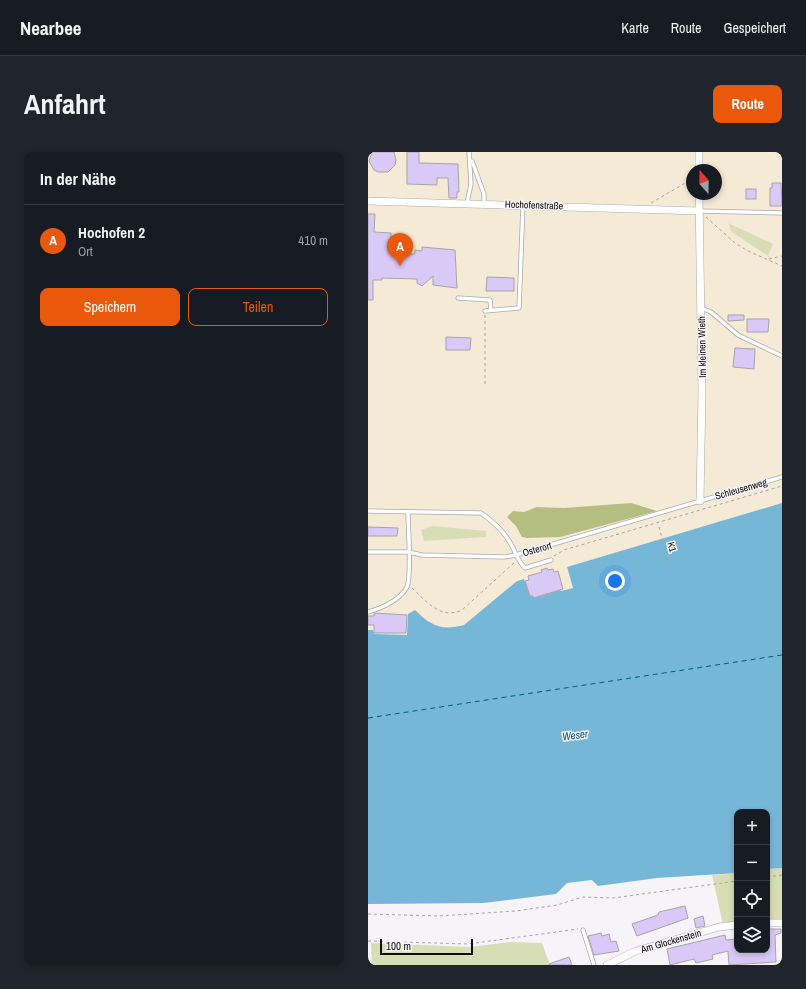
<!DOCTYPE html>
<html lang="de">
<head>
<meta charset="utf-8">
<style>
  :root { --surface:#171b24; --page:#20242c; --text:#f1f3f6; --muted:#9ea1a6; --line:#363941; --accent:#ea580c }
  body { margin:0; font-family:"Archivo Narrow",sans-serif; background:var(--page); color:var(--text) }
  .controls { position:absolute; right:12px; bottom:12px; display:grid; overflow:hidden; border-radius:8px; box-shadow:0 2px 6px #0003 }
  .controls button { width:36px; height:36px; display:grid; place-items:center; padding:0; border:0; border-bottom:1px solid var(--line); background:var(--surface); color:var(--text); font:20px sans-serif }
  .compass { position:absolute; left:318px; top:12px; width:36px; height:36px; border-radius:50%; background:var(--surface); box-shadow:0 2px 6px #0003; rotate:340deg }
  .scale { position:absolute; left:12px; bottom:10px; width:93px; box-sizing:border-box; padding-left:4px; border:2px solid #0f0e0f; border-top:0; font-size:11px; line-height:14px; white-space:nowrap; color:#0f0e0f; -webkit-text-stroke:3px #f6f4f8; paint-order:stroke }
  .you { position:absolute; left:247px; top:429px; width:14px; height:14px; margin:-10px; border:3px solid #fff; border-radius:50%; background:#1a73e8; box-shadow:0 0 0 6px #1a73e833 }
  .badge { display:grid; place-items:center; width:26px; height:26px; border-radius:50%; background:var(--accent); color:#fff; font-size:13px; font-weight:700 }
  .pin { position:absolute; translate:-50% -33px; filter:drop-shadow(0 1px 2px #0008) }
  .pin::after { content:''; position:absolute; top:21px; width:14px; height:12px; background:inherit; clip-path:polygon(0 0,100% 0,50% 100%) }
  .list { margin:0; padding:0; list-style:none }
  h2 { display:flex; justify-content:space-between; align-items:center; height:52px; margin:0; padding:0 16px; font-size:17px }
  h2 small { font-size:13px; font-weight:400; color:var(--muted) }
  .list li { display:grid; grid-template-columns:26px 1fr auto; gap:12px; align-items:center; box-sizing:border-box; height:72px; padding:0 16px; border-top:1px solid var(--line) }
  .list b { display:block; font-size:15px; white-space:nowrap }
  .list p { margin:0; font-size:13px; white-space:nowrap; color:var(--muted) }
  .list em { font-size:13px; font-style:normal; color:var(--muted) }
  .actions { display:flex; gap:8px; padding:12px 16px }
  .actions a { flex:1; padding:9px 0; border:1px solid var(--accent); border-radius:8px; text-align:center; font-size:14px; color:var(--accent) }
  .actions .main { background:var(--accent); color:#fff }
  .icon { flex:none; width:22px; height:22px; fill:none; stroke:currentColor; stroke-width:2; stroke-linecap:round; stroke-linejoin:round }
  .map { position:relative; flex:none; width:414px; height:813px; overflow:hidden; border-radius:8px }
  header { display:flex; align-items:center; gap:24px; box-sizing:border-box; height:56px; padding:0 20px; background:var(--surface); border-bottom:1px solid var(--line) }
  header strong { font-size:19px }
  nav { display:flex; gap:22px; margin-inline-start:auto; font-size:14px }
  .intro { display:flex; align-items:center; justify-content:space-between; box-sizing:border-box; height:96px; padding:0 24px }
  h1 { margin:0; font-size:28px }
  .button { padding:10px 18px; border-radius:8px; background:var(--accent); color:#fff; font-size:14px; font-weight:700 }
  main { display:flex; gap:24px; padding:0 24px }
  aside { flex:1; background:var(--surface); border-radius:8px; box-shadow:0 2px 6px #0003 }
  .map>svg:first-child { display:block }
  .industrial { fill:#f5ead5; fill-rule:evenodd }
  .green { fill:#d7deb5 }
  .forest { fill:#b5be81 }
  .water { fill:#76b7d8 }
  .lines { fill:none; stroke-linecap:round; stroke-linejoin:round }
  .ferry { stroke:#005a7b; stroke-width:1; stroke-dasharray:5 4; stroke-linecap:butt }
  .building { fill:#dac9f7; stroke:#a5a4a7 }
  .service-casing { stroke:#aaa9ac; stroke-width:5 }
  .minor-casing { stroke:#aaa9ac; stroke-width:8 }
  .path { stroke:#a6a4a7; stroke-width:1; stroke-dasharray:3 3; stroke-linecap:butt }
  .service { stroke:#fff; stroke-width:3.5 }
  .minor { stroke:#fff; stroke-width:7 }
  .labels { text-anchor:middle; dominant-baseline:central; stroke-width:3; stroke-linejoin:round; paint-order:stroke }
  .street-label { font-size:10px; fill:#0f0e0f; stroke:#f6f4f8 }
  .water-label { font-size:11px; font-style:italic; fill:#005a7b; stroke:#f6f4f8 }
</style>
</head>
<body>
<header>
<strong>Nearbee</strong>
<nav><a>Karte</a><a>Route</a><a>Gespeichert</a></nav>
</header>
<div class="intro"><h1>Anfahrt</h1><a class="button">Route</a></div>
<main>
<aside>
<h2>In der Nähe<small></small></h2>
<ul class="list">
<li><span class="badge">A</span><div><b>Hochofen 2</b><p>Ort</p></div><em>410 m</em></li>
</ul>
<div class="actions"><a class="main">Speichern</a><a>Teilen</a></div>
</aside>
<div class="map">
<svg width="414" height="813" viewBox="0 0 414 813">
  <rect width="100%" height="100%" fill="#f6f4f8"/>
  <path class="industrial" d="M0,0H414V351L199,415L205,436L193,439L192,438L165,446L162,444L156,427L149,429L96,473L86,476L69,474L56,467L47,458L40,462L39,483L5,482L2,477L0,478ZM324,18H348V42H324Z"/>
  <g class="green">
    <path d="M360,71L405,92L400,104L364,80Z"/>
    <path d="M64,374L118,379V385L56,389L53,378Z"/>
    <path d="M414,716V767L399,768V717Z"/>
    <path d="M369,721V771L355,773L344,723Z"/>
    <path d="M143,790L174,791L182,813H4L3,791L102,795Z"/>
  </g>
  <path class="forest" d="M263,351L289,359L192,385L159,386L154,385L148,374L139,365L145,359L156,360L169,355L196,356Z"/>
  <path class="water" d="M414,351V716L399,717V660H369V721L289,726L230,734L224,728L199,731L188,742L116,751L0,752V478H5L6,482L39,483L40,462L47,458C63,474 74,479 96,473L149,429L156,427L162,444H165L166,446L192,438L193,439L205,436L199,415Z"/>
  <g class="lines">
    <path class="ferry" d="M0,566L414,503"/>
  </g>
  <g class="building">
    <path d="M4,0H26L28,8L27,13L20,20H10L6,18L1,9Z"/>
    <path d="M39,0H51V11L90,12L91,40H89V46H81L80,26H69V33L39,32Z"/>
    <path d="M404,31H413L414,54H402V36H404Z"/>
    <rect x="378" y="37" width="10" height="10"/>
    <path d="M0,62H7L6,80L23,81V102H47V98L54,99V95L87,98L89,136L65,133V124L54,134L49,131V127L14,126V128H5V148H0Z"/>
    <path d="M119,125L146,126V139H118Z"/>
    <path d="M360,163H376V168L360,169Z"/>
    <path d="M379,167H401L400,180H379Z"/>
    <path d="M78,185L103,186L102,198H78Z"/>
    <path d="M367,196L387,197L386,217L365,215Z"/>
    <path d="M0,375L30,376L29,384H0Z"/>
    <path d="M179,416L180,418L185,417L186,420L190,419L195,437L165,446V444H162L157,429L161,428L160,424L174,420L173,418Z"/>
    <path d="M6,461L39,463L38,481H6V473H0V464H6Z"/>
    <path d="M317,754L320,766L269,784L264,772L290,763L291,760Z"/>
    <path d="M335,764L337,774L328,776L326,767Z"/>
    <path d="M399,777H413V781L407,783L408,810L361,813L360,799L344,803L345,807L328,811L326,807L302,813L299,797L357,783L358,788L369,787V798H399Z"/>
    <path d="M233,781L234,784L241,782L243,790L248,789L251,799L226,803L220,784Z"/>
    <path d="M201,805L204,813H181V812Z"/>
  </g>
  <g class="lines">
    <g class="service-casing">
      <g id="service">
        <path d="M104,9L116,42V52"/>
        <path d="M99,51L103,32L101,0"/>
        <path d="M331,59L414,61"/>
        <path d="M90,146L122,148L123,158"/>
        <path d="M333,156L343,160L370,183L414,204"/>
        <path d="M117,159L151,156L155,53"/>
        <path d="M0,359L113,361C126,370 137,380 144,394C148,402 150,409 157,416L183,408"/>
        <path d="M0,400H40L54,403L137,405L148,403L414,325"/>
        <path d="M0,460C14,456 31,449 39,435C44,424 40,375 40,360"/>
        <path d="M215,778L226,813"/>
      </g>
    </g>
    <g class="minor-casing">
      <g id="minor">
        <path d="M331,0V18"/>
        <path d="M331,42L334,240L332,349"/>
        <path d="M0,49L331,59"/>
        <path d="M399,771H414"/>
        <path d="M239,813L268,799L351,775L369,773"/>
      </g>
    </g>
    <g class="path">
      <path d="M283,51L324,27"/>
      <path d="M338,65L367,91L380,99L414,114"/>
      <path d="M401,107L414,104"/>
      <path d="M117,232V163"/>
      <path d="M291,375L302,418"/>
      <path d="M186,404L196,398L414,334"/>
      <path d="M44,436C59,450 73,468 94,458L147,410"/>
      <path d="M399,725L414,723"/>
      <path d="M0,762L70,764L148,759L189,753L215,745L245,746L369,729"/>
      <path d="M0,789L100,792L210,777"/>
    </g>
    <use href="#service" class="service"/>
    <use href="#minor" class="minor"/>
  </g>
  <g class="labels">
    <g class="street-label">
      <text transform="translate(166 53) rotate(2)">Hochofenstraße</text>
      <text transform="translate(334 195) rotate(-91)">Im kleinen Wieth</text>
      <text transform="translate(373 337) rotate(-16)">Schleusenweg</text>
      <text transform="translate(304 395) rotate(75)">K1</text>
      <text transform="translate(169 397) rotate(-16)">Osterort</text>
      <text transform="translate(303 789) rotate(-16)">Am Glockenstein</text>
    </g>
    <g class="water-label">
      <text transform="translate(207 583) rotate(-7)">Weser</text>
    </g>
  </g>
</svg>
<div class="controls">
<button>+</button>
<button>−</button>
<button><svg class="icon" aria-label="locate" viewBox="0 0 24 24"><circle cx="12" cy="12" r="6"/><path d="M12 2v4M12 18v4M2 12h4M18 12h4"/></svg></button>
<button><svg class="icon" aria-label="layers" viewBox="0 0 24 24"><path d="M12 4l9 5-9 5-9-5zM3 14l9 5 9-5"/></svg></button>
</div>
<svg class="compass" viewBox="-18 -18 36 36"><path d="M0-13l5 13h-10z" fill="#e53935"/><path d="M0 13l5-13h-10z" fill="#9ea1a6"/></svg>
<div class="scale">100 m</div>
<div class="you"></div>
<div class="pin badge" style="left:32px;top:114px">A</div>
</div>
</main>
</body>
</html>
